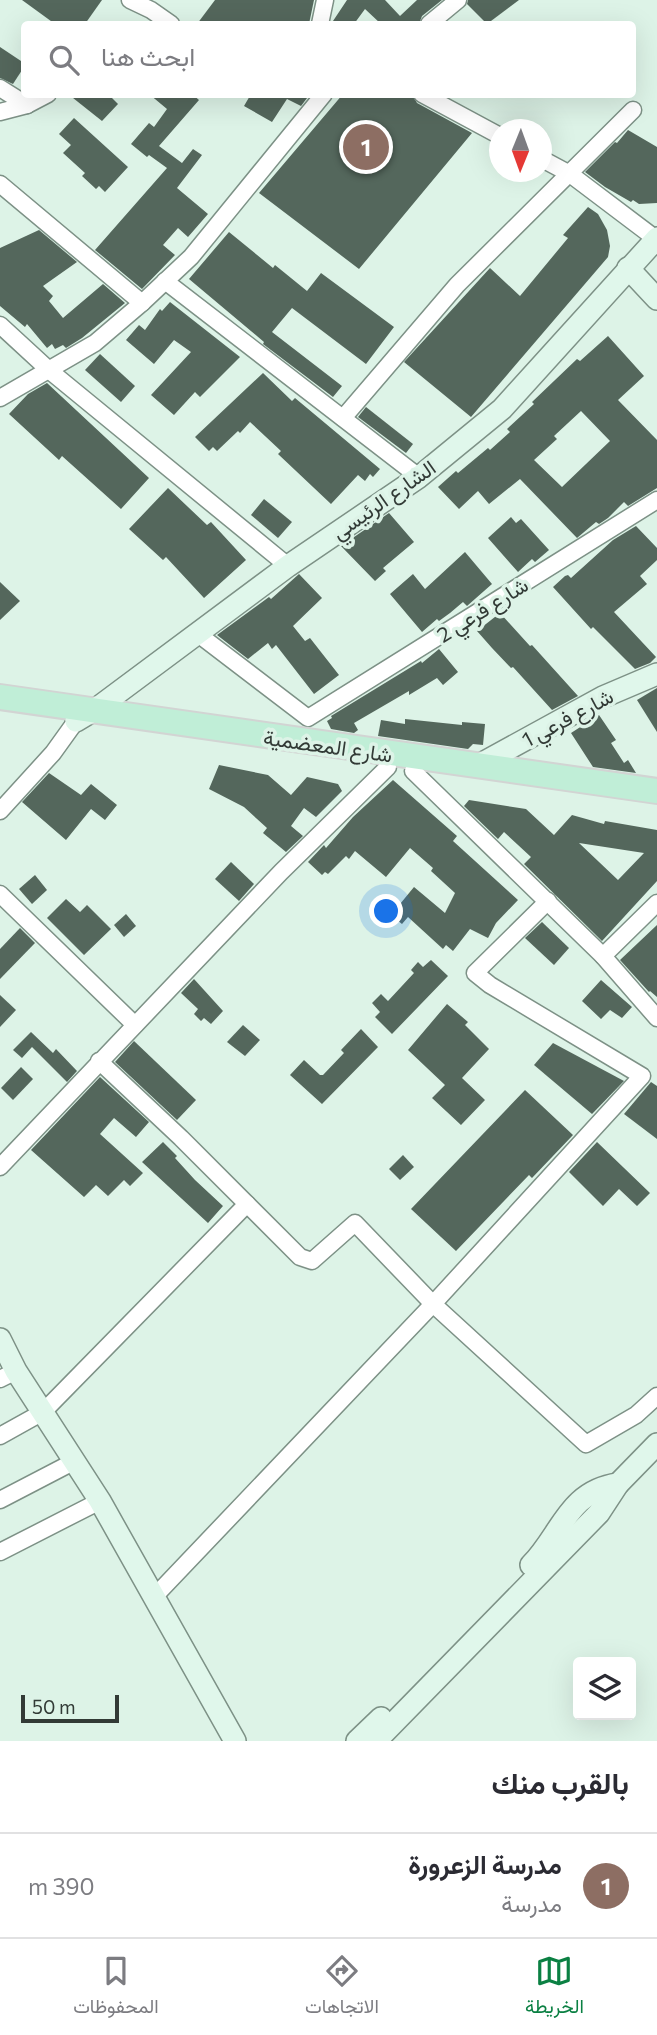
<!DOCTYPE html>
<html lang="ar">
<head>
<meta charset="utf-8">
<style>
  :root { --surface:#fff; --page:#f7f7f7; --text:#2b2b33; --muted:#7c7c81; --line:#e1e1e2; --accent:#0b8043 }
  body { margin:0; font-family:Commissioner,Vazirmatn,sans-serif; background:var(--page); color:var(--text); direction:rtl }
  .controls { position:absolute; right:21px; bottom:21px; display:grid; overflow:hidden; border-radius:7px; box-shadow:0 7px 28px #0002 }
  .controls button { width:63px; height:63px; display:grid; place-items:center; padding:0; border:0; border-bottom:2px solid var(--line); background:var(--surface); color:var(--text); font:35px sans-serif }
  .compass { position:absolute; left:489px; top:119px; width:63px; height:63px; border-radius:50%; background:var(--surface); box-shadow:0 7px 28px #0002; rotate:181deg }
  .scale { position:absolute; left:21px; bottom:18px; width:98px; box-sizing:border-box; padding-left:7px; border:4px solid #323a36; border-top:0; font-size:19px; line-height:24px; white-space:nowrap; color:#323a36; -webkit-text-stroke:5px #ddf3e7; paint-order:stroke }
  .you { position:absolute; left:387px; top:912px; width:24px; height:24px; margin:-18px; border:5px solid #fff; border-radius:50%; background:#1a73e8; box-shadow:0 0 0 10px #1a73e833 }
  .badge { display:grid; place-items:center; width:46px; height:46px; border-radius:50%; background:var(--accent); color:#fff; font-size:23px; font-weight:700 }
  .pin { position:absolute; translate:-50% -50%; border:4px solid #fff; box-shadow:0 2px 7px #0006 }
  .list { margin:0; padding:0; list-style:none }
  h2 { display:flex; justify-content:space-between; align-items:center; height:91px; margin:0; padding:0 28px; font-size:30px }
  h2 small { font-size:23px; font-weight:400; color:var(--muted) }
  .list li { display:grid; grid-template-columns:46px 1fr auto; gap:21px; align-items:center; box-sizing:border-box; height:105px; padding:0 28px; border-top:2px solid var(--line) }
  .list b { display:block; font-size:26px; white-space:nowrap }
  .list p { margin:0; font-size:23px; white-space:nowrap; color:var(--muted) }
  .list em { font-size:23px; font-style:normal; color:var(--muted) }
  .icon { flex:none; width:38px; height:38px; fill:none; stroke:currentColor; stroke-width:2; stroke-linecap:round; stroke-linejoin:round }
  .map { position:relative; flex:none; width:657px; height:1741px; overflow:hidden; direction:ltr }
  .search { position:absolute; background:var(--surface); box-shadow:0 7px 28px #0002; left:21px; right:21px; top:21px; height:77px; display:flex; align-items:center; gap:18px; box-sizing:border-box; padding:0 24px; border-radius:7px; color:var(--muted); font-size:26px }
  .sheet { height:196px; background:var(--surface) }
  nav { display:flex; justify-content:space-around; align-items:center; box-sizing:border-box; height:98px; border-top:2px solid var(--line); background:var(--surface); font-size:19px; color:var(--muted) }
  nav a { display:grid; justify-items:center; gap:4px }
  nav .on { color:var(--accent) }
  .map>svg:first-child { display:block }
  .building { fill:#54675c; fill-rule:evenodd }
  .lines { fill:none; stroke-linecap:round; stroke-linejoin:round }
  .street-casing { stroke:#7d9186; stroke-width:19 }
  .secondary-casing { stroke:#7d9186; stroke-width:24 }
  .primary-casing { stroke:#d2d4d3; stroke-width:28 }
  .street { stroke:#fff; stroke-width:16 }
  .secondary { stroke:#e0f7eb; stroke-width:21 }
  .primary { stroke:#c0eed7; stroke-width:24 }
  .labels { text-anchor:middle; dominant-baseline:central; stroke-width:7; stroke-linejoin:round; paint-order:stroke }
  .street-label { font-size:21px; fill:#323a36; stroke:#ddf3e7 }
</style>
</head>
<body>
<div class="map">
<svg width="657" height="1741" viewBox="0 0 657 1741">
  <rect width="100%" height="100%" fill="#ddf3e7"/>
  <g class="building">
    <path d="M22,0H102L85,24H55Z"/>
    <path d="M215,0H314L309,24H197Z"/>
    <path d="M347,0H385L400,16L417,0H442L422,16L419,24H381L365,9L354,24H331Z"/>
    <path d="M468,0H519L487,24L467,4Z"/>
    <path d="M0,47L24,63V67L13,84L0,78Z"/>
    <path d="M68,94H108L118,104L102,121Z"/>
    <path d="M149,94H192L199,100L159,146L182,163L193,149L202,155L177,188L208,214L188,237L178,228L163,245L175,255L142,289L95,250L167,168L149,155L147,157L131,144L149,123L154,127L167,109Z"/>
    <path d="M251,94H310L301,106L287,99L272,122L244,106Z"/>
    <path d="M343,94H412L417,103L472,133L359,269L259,193Z"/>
    <path d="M74,118L128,167L105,192L99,186L96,189L82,176L85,173L63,153L71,145L59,134Z"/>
    <path d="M628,130L657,147V203L639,204L633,200L631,202L605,187L585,172L615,142L617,143Z"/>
    <path d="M588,207L598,214L607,230L610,246L608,257L471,417L404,362L490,268L520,296L568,238L563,235Z"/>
    <path d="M39,230L77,262L43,286L53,296L49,301L63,318L103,284L125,303L82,338L66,348L63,345L55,349L52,344L47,348L27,324L25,327L0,306V248Z"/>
    <path d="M229,232L273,268L275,265L307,291L321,273L394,327L366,364L292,308L272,332L342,386L333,397L263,344L264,342L189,279Z"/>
    <path d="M170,302L240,357L200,397L195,392L174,415L151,395L191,352L174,340L154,364L126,340L139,325L145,330L160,309L162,311Z"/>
    <path d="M608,336L644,376L618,400L657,440V488L628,506L624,502L608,518L599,524L596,522L577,538L520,479L489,504L478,491L459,509L438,487L456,471L458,473L488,448L490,450L510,432L507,429L534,404L532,402L577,359L580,361ZM581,411L610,441L562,487L534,460L557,439L554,436Z"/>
    <path d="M100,354L135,386L121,402L85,370Z"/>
    <path d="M263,373L292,401L295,398L380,469L373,477L370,474L365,481L358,475L331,504L278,454L281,451L250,422L240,433L238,431L217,451L213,447L209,451L195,437Z"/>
    <path d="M47,383L149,478L121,509L62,456L59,460L9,414L28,394Z"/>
    <path d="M366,407L413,444L406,453L358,417Z"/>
    <path d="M168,488L207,525L211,522L246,560L204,598L166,557L163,560L129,529Z"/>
    <path d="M264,499L292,522L278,538L251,515Z"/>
    <path d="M389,513L414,542L383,568L386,571L375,581L341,546Z"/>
    <path d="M511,517L516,523L521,519L549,550L535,562L532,559L518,572L488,538Z"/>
    <path d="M636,526L657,548V560L640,576L647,584L614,612L656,657L650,663L635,669L593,627L591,629L553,587L565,576L568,575L571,578L613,540Z"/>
    <path d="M465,552L492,584L467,606L463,602L450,613L439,621L437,619L422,632L390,594L413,574L425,589Z"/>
    <path d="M299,574L322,598L293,626L305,641L310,638L339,675L314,694L276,645L272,649L268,643L248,659L217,635L269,597L271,599Z"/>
    <path d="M0,582L20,601L0,620Z"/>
    <path d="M500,613L530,646L532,645L578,696L552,710L513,667L511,668L492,648L477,631Z"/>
    <path d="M439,649L458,672L443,685L437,678L409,695V691L354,723L358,730L354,733L331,729L327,721L332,718L331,716L421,661L422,663Z"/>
    <path d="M657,688V732L637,700Z"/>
    <path d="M599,715L616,740L611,743L624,763L628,760L636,773L593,767L571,733Z"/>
    <path d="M405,719L462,725V722L485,724L483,745L473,744L468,749L378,736L381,720L405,724Z"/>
    <path d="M219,765L268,775L291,795L307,777L338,784L342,791L316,817L304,808L291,826L303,836L286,852L263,833L267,828L244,807L209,789Z"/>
    <path d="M49,773L81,795L91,784L117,805L105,820L91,809L66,840L22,802Z"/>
    <path d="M393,780L457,836L453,841L518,900L496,923L488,938L470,929L453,951L446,945L443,949L408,917L402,924L391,915L414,887L445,913L455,893L431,871L433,868L410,848L386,877L355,851L349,859L346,856L328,874L325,872L322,875L308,862L324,845L326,848L353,817Z"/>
    <path d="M469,800L526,809L554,835L572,815L604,824L605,821L657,830V881L602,941L524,864L531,857L504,832L498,839L464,806ZM579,843L644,853L618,880Z"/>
    <path d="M231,862L254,884L239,901L215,879Z"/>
    <path d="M35,875L47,890L32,904L19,889Z"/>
    <path d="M66,899L80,912L87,905L111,929L84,955L47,918Z"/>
    <path d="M126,914L136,926L124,937L114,925Z"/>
    <path d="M542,922L569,948L554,965L525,938Z"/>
    <path d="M657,925V997L650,991L649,992L620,960Z"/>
    <path d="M20,928L35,943L0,979V949Z"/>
    <path d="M431,960L448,976L392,1034L375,1017L380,1012L372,1003L381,994L388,1001L414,973L411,970L418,962L423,967Z"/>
    <path d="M194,979L223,1011L211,1024L204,1018L201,1021L194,1014L198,1009L181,993Z"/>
    <path d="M601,980L632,1007L622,1018L610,1010L601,1019L582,1001Z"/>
    <path d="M0,995L16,1010L0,1027Z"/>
    <path d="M447,1004L468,1022L465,1025L489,1049L462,1078L485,1100L461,1125L432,1098L445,1085L408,1050Z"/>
    <path d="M243,1025L260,1040L245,1056L227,1042Z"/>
    <path d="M361,1029L378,1047L322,1104L290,1075L304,1060L320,1075H323L344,1053L341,1050Z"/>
    <path d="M31,1032L53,1053L56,1049L77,1071L67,1082L32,1047L22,1058L13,1050Z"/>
    <path d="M134,1041L196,1100L177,1120L115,1062Z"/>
    <path d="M553,1043L624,1081L592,1114L534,1065Z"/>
    <path d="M21,1067L33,1079L13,1100L1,1088Z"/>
    <path d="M100,1077L149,1122L136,1137L114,1118L100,1134L143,1173L130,1186L124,1180L108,1196L96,1185L84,1197L31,1150Z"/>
    <path d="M651,1082L657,1086V1139L624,1114Z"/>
    <path d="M525,1090L573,1135L532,1178L529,1175L456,1251L411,1209Z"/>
    <path d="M163,1142L177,1156L175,1158L195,1180L223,1206L208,1223L142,1162Z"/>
    <path d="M597,1142L650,1193L637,1206L619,1189L603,1206L569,1172Z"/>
    <path d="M403,1155L414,1167L400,1180L389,1169Z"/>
  </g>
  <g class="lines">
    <g class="street-casing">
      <g id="street">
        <path d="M130,0L151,10L171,24"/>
        <path d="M320,24L325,0"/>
        <path d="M429,24L458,0"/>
        <path d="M0,88L27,105"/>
        <path d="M422,94L500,136"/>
        <path d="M0,112L27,105L48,94"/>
        <path d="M542,159L570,174L656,239"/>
        <path d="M0,184L142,303"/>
        <path d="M165,281L419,477"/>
        <path d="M0,325L50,371L288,566"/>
        <path d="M0,398L95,343L142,303L191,257L324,94"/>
        <path d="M343,418L457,285L633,110"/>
        <path d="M198,634L308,718L657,500"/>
        <path d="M413,771L603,956L657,1018"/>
        <path d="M0,811L53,753L76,721"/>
        <path d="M0,894L135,1025"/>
        <path d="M603,956L657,903"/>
        <path d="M99,1061L181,1138L300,1257L312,1261L355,1223L433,1304L586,1444L636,1415L657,1396"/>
        <path d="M0,1167L281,872L388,767"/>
        <path d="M0,1379L16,1371"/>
        <path d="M0,1436L43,1412L247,1204"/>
        <path d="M0,1500L75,1461"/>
        <path d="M0,1552L100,1501"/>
        <path d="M155,1596L433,1304L642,1076L490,985L475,973L548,901"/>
      </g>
    </g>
    <g class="secondary-casing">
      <g id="secondary">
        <path d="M628,268L657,299"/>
        <path d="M76,721L96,709L288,566L419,477L502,409L657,238"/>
        <path d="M479,765L603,697L657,674"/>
        <path d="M0,1339L16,1371L100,1501L235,1741"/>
        <path d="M531,1565C561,1535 568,1491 618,1484"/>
        <path d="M357,1741L381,1718"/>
        <path d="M376,1741L599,1513L618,1484L657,1444"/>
      </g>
    </g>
    <g class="primary-casing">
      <path id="primary" d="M0,697L657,791"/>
    </g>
    <use href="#street" class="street"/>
    <use href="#secondary" class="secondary"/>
    <use href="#primary" class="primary"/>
  </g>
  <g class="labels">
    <g class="street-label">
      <text transform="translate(383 499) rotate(-35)">الشارع الرئيسي</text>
      <text transform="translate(482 609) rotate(-32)">شارع فرعي 2</text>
      <text transform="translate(567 717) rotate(-28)">شارع فرعي 1</text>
      <text transform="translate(328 745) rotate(8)">شارع المعضمية</text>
    </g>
  </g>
</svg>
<div class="controls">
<button><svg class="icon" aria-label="layers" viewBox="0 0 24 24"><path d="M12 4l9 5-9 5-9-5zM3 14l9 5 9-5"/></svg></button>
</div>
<svg class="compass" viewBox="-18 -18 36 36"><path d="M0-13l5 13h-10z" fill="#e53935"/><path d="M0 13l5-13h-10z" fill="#7c7c81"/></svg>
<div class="scale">50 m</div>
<div class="you"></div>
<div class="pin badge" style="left:366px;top:147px;background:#8d6e63">1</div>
<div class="search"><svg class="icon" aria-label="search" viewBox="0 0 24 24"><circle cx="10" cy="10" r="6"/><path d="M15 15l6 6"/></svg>ابحث هنا</div>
</div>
<section class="sheet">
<h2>بالقرب منك<small></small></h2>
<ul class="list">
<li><span class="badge" style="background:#8d6e63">1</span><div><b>مدرسة الزعرورة</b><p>مدرسة</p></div><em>390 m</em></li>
</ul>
</section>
<nav>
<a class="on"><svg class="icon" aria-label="map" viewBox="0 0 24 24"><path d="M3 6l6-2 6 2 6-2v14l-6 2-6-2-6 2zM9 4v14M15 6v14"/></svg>الخريطة</a>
<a><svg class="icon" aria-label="directions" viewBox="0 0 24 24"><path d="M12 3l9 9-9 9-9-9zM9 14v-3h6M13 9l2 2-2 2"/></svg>الاتجاهات</a>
<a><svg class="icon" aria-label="saved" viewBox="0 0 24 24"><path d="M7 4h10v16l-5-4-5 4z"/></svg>المحفوظات</a>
</nav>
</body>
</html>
